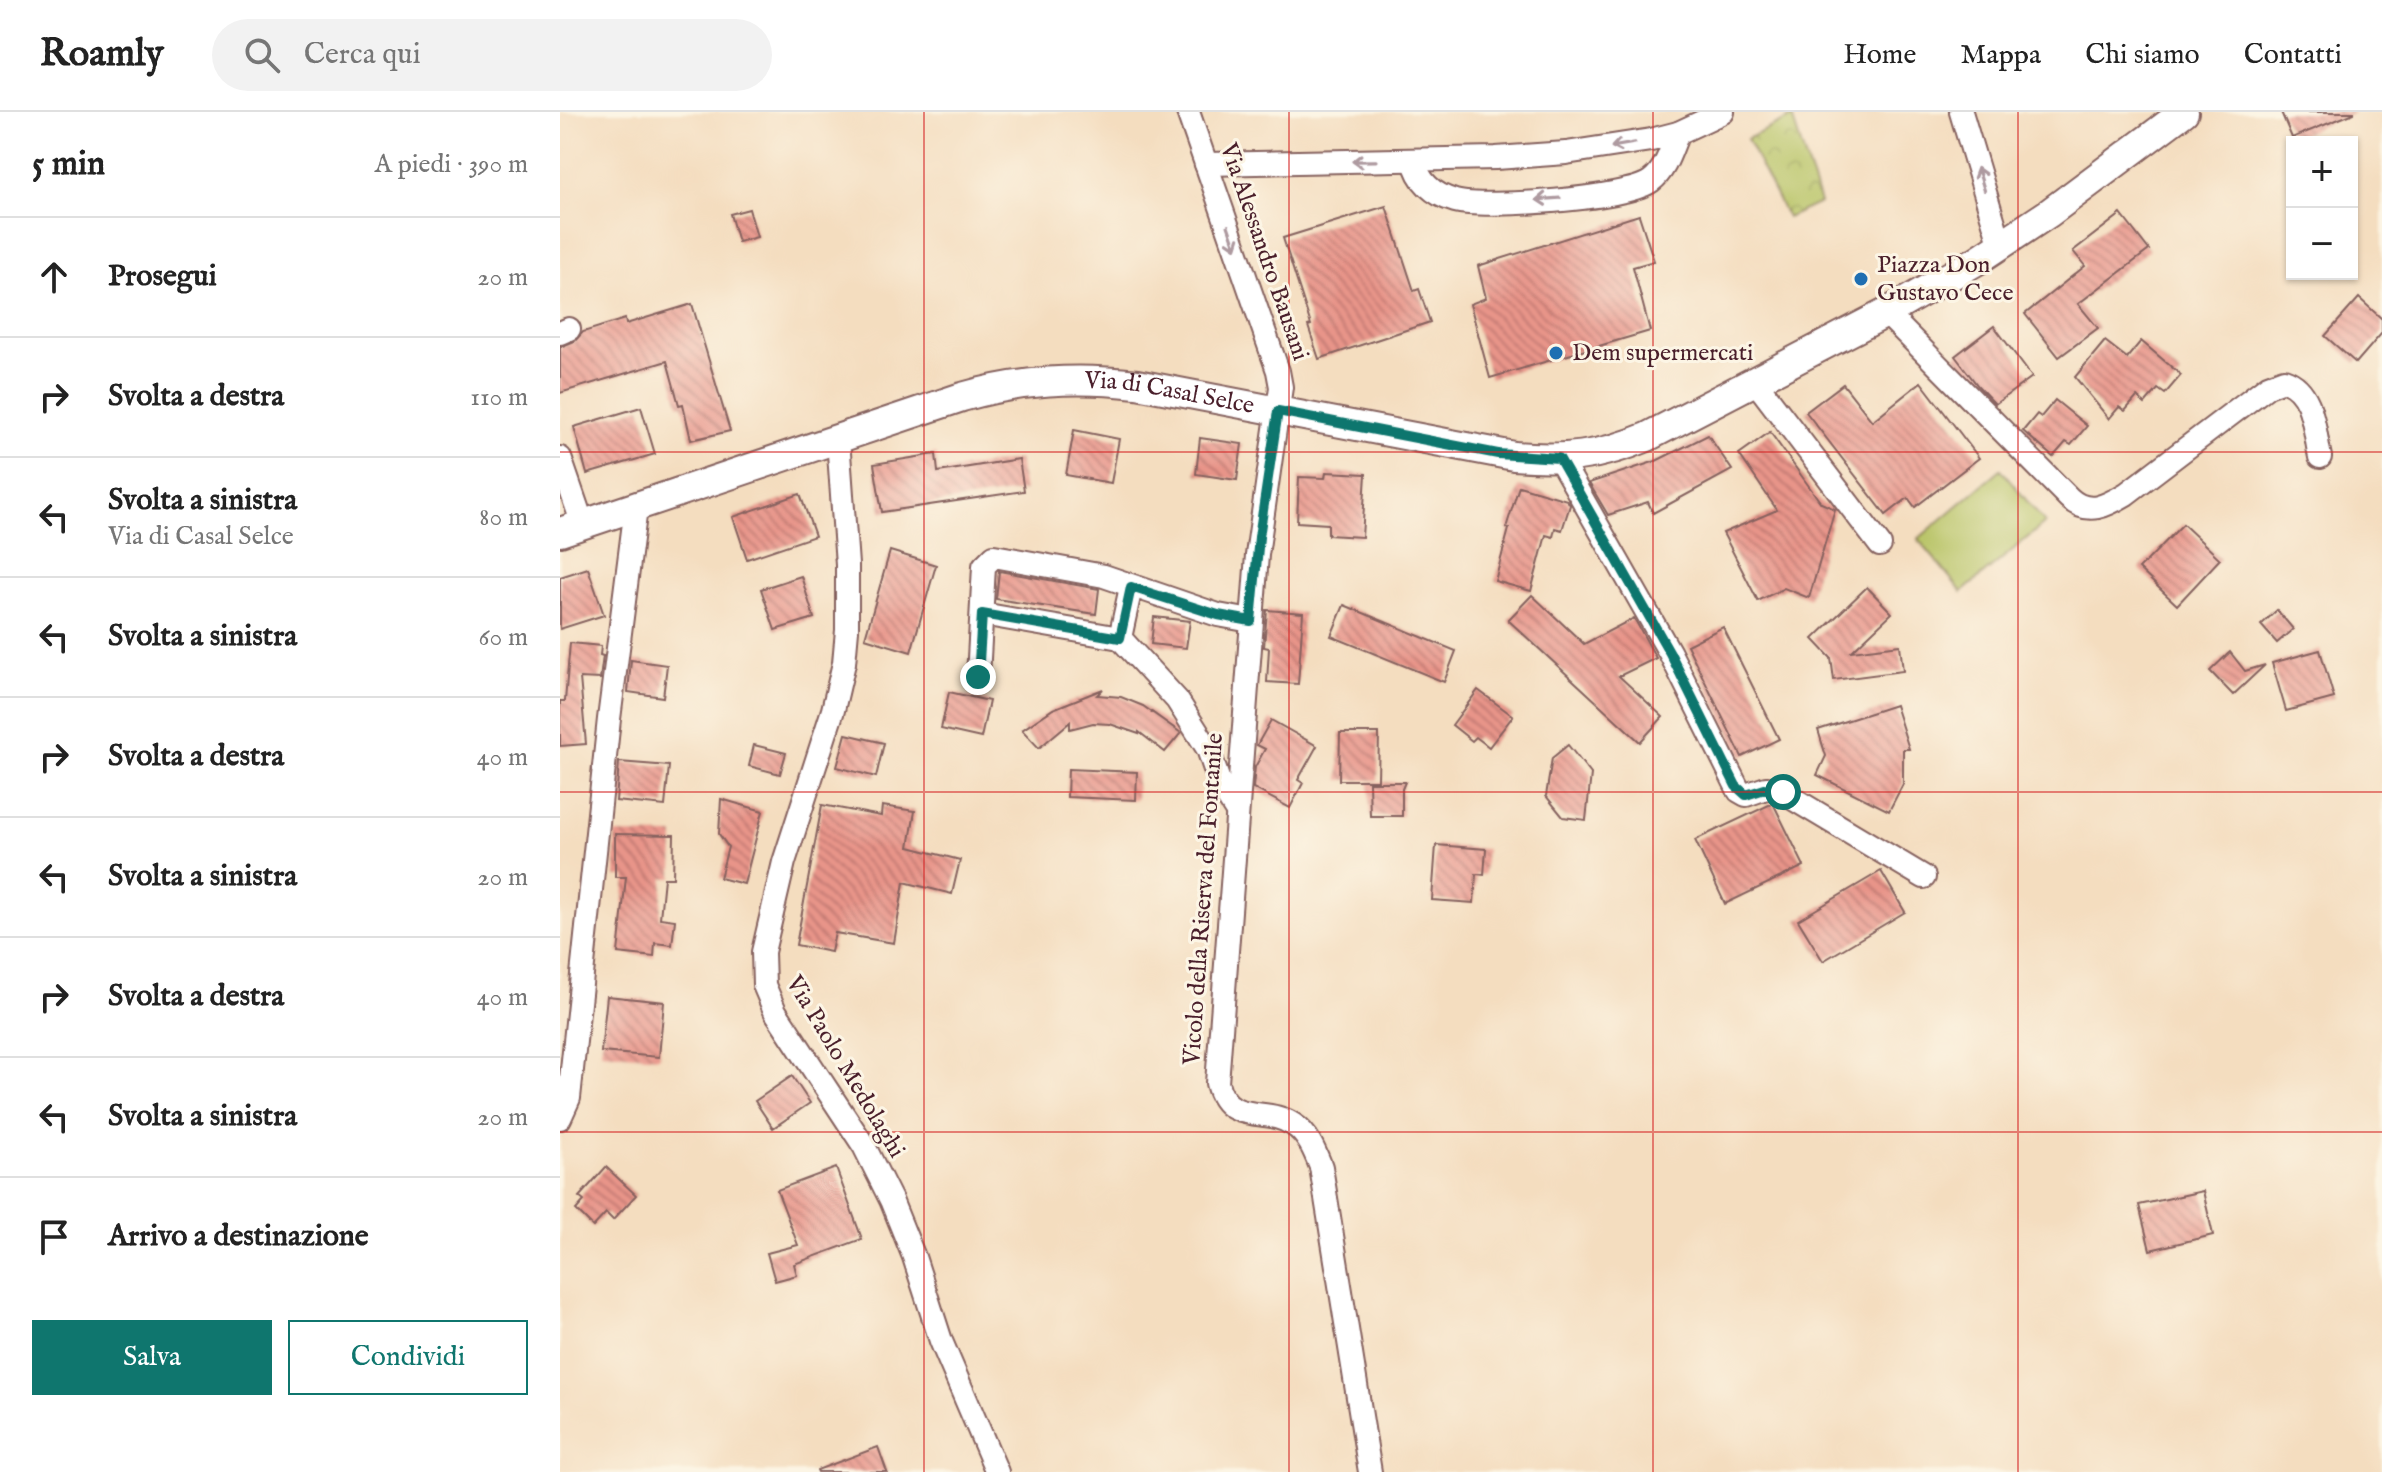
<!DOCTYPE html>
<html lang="it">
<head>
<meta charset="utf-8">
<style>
  :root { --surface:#fff; --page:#f2f2f2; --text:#222; --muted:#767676; --line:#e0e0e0; --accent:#0f766e }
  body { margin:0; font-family:"IM FELL English",serif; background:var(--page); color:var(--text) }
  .controls { position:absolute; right:24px; top:24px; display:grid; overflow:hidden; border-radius:0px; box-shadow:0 2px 6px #0004 }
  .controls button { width:72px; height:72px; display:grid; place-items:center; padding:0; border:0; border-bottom:2px solid var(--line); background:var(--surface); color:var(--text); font:40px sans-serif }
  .stop { position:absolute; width:24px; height:24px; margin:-18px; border:6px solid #0f766e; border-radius:50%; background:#fff }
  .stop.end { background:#0f766e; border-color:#fff; box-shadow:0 2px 8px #0008 }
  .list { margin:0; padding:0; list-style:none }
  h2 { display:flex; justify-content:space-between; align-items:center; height:104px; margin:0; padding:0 32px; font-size:34px }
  h2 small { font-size:26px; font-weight:400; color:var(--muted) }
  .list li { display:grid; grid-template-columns:52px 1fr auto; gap:24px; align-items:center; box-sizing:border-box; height:120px; padding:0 32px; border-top:2px solid var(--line) }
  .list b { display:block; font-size:30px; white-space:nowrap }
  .list p { margin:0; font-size:26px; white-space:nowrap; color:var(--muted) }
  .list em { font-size:26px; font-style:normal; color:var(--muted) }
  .actions { display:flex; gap:16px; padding:24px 32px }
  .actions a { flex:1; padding:18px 0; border:2px solid var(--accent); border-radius:0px; text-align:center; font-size:28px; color:var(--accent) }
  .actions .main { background:var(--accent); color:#fff }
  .icon { flex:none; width:44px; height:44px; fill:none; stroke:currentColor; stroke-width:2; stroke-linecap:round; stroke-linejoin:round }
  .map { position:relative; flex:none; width:1822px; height:1360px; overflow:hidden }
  header { display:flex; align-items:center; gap:48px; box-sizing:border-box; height:112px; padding:0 40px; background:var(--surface); border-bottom:2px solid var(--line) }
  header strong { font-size:38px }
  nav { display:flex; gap:44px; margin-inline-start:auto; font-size:28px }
  .search { width:560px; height:72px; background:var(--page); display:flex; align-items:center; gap:20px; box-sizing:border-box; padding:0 28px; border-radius:44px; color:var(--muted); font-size:30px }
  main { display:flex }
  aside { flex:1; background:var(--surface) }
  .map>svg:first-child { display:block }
  .park { fill:url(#park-crowns); stroke:#807148; stroke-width:2 }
  .garden { fill:#b7c365; stroke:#807148; stroke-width:2 }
  .building { fill:url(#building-back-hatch) }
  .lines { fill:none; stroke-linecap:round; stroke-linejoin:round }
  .minor-casing { stroke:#86625f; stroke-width:26 }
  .major-casing { stroke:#86625f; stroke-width:32 }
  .minor { stroke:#fff; stroke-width:22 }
  .major { stroke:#fff; stroke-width:28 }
  .oneway { stroke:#ae9aa0 }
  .route { stroke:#0f766e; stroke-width:10 }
  .grid { fill:none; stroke:#d62828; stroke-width:2; stroke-opacity:0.55 }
  .poi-dot { fill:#1f6fb2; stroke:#fcf5e5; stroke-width:3 }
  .labels { text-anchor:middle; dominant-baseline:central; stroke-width:6; stroke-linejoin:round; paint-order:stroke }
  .street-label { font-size:24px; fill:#4a1f2b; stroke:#fcf5e5 }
  .poi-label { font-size:24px; fill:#4a1f2b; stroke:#fcf5e5; text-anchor:start }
</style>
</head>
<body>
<header>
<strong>Roamly</strong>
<div class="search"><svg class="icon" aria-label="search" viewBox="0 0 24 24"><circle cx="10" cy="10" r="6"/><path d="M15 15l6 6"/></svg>Cerca qui</div>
<nav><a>Home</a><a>Mappa</a><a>Chi siamo</a><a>Contatti</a></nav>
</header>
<main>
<aside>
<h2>5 min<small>A piedi · 390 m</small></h2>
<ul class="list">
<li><svg class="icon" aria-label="ahead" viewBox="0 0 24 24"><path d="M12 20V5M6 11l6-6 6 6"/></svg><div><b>Prosegui</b></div><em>20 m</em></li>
<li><svg class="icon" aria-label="right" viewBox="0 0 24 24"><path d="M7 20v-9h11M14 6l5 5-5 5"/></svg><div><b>Svolta a destra</b></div><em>110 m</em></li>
<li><svg class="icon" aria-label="left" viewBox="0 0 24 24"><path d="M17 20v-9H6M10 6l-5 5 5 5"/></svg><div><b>Svolta a sinistra</b><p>Via di Casal Selce</p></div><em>80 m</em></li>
<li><svg class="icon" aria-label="left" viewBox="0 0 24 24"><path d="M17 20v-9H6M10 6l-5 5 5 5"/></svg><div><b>Svolta a sinistra</b></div><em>60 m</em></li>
<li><svg class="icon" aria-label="right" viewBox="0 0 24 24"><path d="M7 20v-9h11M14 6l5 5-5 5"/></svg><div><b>Svolta a destra</b></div><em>40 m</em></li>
<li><svg class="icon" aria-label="left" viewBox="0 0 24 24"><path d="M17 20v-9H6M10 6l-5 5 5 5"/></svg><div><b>Svolta a sinistra</b></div><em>20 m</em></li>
<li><svg class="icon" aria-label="right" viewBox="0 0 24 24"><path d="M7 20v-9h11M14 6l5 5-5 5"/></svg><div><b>Svolta a destra</b></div><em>40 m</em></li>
<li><svg class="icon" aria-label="left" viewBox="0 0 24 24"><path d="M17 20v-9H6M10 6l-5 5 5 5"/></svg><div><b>Svolta a sinistra</b></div><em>20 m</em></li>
<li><svg class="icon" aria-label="arrive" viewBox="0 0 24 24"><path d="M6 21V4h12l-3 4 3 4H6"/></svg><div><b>Arrivo a destinazione</b></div></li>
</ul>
<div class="actions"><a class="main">Salva</a><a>Condividi</a></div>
</aside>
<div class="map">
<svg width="1822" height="1360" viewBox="0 0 1822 1360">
  <defs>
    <pattern id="park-crowns" width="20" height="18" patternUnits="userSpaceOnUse" patternTransform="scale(2)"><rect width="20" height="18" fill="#b7c365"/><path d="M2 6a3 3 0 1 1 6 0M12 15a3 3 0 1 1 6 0" fill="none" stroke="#9fa758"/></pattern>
    <pattern id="building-back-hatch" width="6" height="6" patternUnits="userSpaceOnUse" patternTransform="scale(2)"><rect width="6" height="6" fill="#e89489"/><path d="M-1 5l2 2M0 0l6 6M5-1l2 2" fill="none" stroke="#be7870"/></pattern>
  </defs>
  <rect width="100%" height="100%" fill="#fcf5e5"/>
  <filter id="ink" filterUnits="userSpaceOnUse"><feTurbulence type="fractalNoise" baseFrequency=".0125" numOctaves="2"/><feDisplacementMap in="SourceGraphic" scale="16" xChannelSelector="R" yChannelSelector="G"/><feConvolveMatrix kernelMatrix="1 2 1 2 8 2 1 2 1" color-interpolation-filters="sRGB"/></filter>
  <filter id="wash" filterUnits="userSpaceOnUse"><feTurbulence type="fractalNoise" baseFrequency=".006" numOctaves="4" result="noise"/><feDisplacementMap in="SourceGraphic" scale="32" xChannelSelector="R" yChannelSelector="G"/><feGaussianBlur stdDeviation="1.8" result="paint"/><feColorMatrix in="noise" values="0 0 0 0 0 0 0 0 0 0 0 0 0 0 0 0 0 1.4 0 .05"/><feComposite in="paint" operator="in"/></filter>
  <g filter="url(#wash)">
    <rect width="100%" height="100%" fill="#f4ddbf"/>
    <path class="park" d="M1232,5L1260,91L1227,106L1187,27Z"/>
    <path class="garden" d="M1441,357L1485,411L1402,480L1358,427Z"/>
    <g id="blocks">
      <g class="building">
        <path d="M1721,0H1794V1L1732,26Z"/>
        <path d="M826,94L854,179L859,177L870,210L759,247L748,214L751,213L723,126Z"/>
        <path d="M189,97L197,125L178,130L170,102Z"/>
        <path d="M1561,102L1589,138L1518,192L1538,216L1499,245L1465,202L1525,154L1513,139Z"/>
        <path d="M1079,103L1094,149L1073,155L1090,219L930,266L910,192L926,186L918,154Z"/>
        <path d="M1799,186L1822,207V221L1796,251L1765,224Z"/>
        <path d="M132,192L170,319L131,328L123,292L119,293L107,249L0,281V235L15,229L23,220L65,207L66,212Z"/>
        <path d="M1434,214L1472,265L1435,292L1418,274L1395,244Z"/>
        <path d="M1545,229L1567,246L1581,229L1621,263L1605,282L1598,277L1585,292L1577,285L1565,299L1559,295L1549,307L1515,265Z"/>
        <path d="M1361,270L1419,346L1355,395L1348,386L1326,403L1246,300L1283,272L1312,309Z"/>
        <path d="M1495,288L1527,314L1511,333L1506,330L1493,345L1463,319L1477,302L1481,305Z"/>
        <path d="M81,295L95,342L27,362L14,315Z"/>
        <path d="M514,318L559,327L551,371L506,363Z"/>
        <path d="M1210,320L1261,391L1275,397L1249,486L1224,476L1198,489L1163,421L1217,398L1179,342Z"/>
        <path d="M1148,323L1172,358L1093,401L1088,390L1048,403L1029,371L1096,349Z"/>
        <path d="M640,326L682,332L677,368L636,362Z"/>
        <path d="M376,342L378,360L459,347L464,379L322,400L314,352Z"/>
        <path d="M766,360L806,362L802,425L768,423V412L737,410L739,365L765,366Z"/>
        <path d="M959,374L1007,388L1010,393L1002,418L995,416L993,425L986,423L971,479L935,469L949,417L946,416Z"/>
        <path d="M240,382L255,424L187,447L173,405Z"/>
        <path d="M1623,412L1660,447L1617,493L1579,457Z"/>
        <path d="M330,439L376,453L351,540L305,526Z"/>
        <path d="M28,456L44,503L0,517V465Z"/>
        <path d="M439,459L539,477L536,502L436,487Z"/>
        <path d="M241,464L254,506L215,518L201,477Z"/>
        <path d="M1307,475L1332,501L1292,539L1340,533L1343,559L1274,568L1271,546L1253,527Z"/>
        <path d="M972,483L1024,532L1074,506L1096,546L1059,564L1103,605L1080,630L948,508Z"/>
        <path d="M784,493L896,539L884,570L771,524Z"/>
        <path d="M707,498L743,501L738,572L707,570L709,536L704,535Z"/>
        <path d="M1717,498L1733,517L1717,531L1701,513Z"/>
        <path d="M594,505L630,509L626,536L591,532Z"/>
        <path d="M1163,515L1219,627L1182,645L1127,533Z"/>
        <path d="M10,531L41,534L40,543L43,544L40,567L20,566L26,632L0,634V589H5Z"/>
        <path d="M1760,538L1774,586L1726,599L1712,551Z"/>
        <path d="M1670,540L1685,559L1705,553L1673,583L1650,559Z"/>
        <path d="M71,548L107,553L103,585L68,580Z"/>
        <path d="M543,577L537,583L561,585L583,594L621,621L605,640L579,620V622L550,612L533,611L510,617V610L479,636L462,618L493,597Z"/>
        <path d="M918,578L953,604L929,635L916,625L912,629L892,613Z"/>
        <path d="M389,580L429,589L421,626L381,617Z"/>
        <path d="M1335,593L1349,637H1343V672L1329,699L1257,663L1266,644L1258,618Z"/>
        <path d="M711,608L757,634L738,668L743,671L730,696L693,676L695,655L705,637L697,633Z"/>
        <path d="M780,621H819L818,668H779Z"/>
        <path d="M286,622L324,631L316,665L277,655Z"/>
        <path d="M194,633L226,641L220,662L189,654Z"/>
        <path d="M1008,633L1031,662L1026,708L1003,705L986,684L992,646Z"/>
        <path d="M59,650L109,654L105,694L56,689Z"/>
        <path d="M508,657L577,660L576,688L507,685Z"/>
        <path d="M809,670H845L842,677V704H810Z"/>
        <path d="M161,687L203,699L184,772L160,766L168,735L159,722Z"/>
        <path d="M1213,691L1244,754L1165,792L1135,728Z"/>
        <path d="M262,693L321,704L322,694L355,699L349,735L400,748L392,782L344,770L334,831L275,821L271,840L236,833Z"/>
        <path d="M55,722L114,723L113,766H104L100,806L115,808L112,833L95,831L94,845L58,841L66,765H55Z"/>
        <path d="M876,733L926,737L924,763L916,762L914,791L872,788Z"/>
        <path d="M1321,759L1345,800L1263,849L1238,808Z"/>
        <path d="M47,884L104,890L99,945L41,940Z"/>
        <path d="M232,964L250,991L213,1016L195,989Z"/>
        <path d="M46,1055L76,1083L53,1108L46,1101L33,1115L16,1098L24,1089L19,1085Z"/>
        <path d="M276,1056L302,1127L234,1152L237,1163L215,1169L207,1141L238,1133L217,1078Z"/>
        <path d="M1643,1079L1653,1123L1590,1138L1579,1093Z"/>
        <path d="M318,1335L327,1360H258L257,1358Z"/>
      </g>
    </g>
  </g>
  <g filter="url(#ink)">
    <use href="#blocks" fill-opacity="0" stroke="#86625f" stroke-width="2"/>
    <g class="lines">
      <g class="minor-casing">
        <g id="minor">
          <path d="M628,0L718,259L721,275L697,443L657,971C668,1015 706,993 734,1013C748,1022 755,1040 761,1055L810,1360"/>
          <path d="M1401,0L1441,134"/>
          <path d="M854,48C858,69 874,83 895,89C925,97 1067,87 1091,69C1106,58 1111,37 1118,21"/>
          <path d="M646,52L936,46L1006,41L1091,28L1118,21L1163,0"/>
          <path d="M1326,201L1509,386C1528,404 1546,394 1566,382L1708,274L1724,268C1754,278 1754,319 1760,345"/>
          <path d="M0,221L9,217"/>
          <path d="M1195,269L1320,433"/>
          <path d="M278,327L287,453V518L284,551L273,598L224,750L203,840L204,873L215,899L304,1034L331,1088L354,1145L381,1229L437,1360"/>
          <path d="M0,346L23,413"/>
          <path d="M999,346L1110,541L1179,679L1186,683L1206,676L1217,677L1364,765"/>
          <path d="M571,475L560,526L617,588L648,637L661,675L677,700"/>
          <path d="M422,502L560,526"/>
          <path d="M418,565L424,454L434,444L544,464L658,503L691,509"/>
          <path d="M0,1006L9,986L49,607L76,395"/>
        </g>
      </g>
      <g class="major-casing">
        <g id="major">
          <path id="s1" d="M0,420L402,285C461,268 516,265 577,272L954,344C1004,348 1040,345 1087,325L1326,201L1418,148L1489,101L1624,0"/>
        </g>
      </g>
      <use href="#minor" class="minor"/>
      <use href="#major" class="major"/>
    </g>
    <defs><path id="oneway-shaft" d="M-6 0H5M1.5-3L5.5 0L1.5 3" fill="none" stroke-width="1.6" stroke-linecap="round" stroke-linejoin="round" transform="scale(2)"/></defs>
    <g class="oneway">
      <use href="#oneway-shaft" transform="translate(1063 33) rotate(170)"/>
      <use href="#oneway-shaft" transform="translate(804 49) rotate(179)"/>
      <use href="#oneway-shaft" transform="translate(1421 67) rotate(-107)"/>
      <use href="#oneway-shaft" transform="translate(988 87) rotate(176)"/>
      <use href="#oneway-shaft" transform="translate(672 125) rotate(71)"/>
    </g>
  </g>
  <g class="lines" filter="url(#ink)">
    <path class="route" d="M418,565L422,502L560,526L571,475L658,503L691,509L699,425L718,299L938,342L999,346L1110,541L1176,674L1186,683L1211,675L1223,680"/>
  </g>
  <path class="grid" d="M364,0V1360M729,0V1360M1093,0V1360M1458,0V1360M0,340H1822M0,680H1822M0,1020H1822"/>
  <g class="poi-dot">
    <circle cx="1301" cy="167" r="8"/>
    <circle cx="996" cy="241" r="8"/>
  </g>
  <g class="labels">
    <g class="street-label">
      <text transform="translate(704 140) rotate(71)">Via Alessandro Bausani</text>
      <text stroke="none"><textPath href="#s1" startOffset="634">Via di Casal Selce</textPath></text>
      <text transform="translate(644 787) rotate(-86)">Vicolo della Riserva del Fontanile</text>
      <text transform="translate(285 955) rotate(59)">Via Paolo Medolaghi</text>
    </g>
    <g class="poi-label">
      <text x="1317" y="153">Piazza Don<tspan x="1317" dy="28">Gustavo Cece</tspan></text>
      <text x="1012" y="241">Dem supermercati</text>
    </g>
  </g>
</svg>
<div class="controls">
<button>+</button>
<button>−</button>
</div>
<div class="stop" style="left:1223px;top:680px"></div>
<div class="stop end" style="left:418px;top:565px"></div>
</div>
</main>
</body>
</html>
